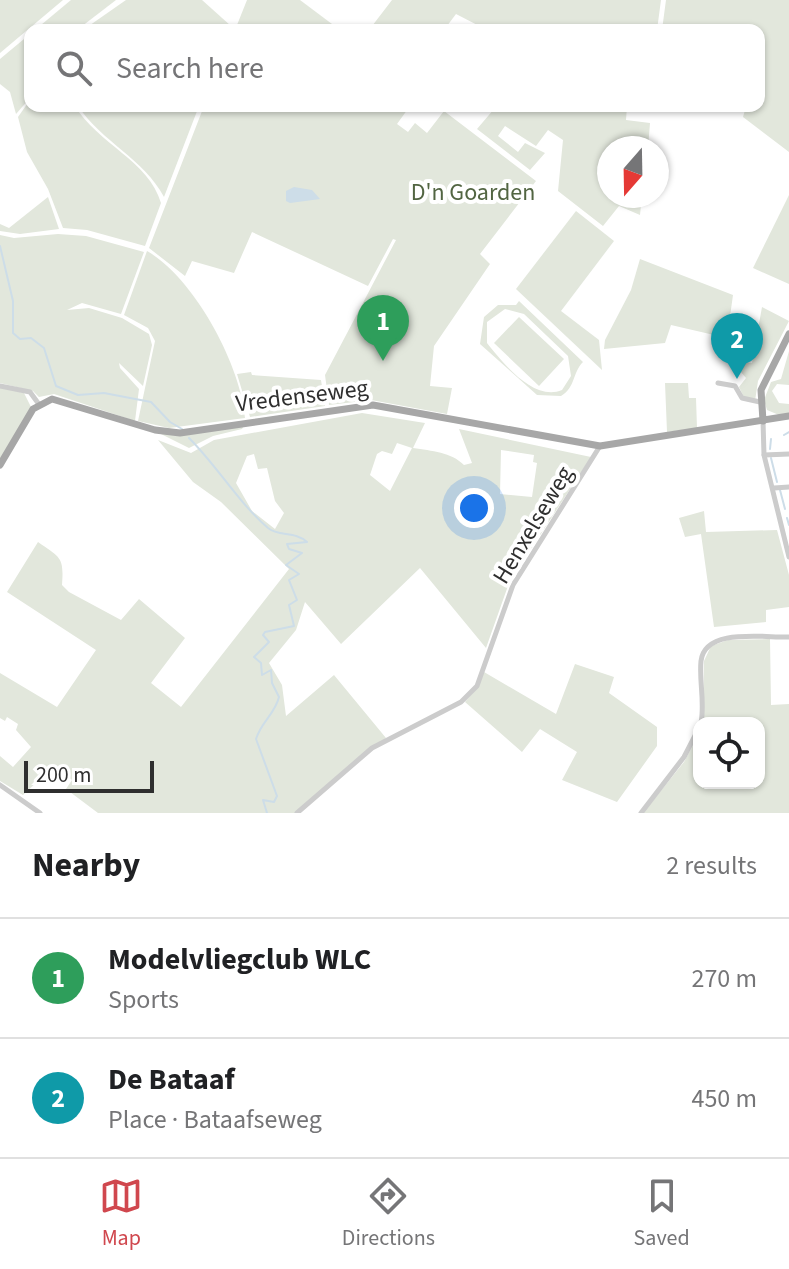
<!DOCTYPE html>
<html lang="en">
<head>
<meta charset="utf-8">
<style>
  :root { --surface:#fff; --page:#f6f6f6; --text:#202124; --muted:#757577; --line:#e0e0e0; --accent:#d0474e }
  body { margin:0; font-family:"Source Sans 3",sans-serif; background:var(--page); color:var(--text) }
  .controls { position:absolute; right:24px; bottom:24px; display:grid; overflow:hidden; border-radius:16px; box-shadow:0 2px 6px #0004 }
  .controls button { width:72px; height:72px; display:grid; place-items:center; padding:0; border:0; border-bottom:2px solid var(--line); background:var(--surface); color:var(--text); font:40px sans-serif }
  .compass { position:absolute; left:597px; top:136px; width:72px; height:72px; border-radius:50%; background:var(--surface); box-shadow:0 2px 6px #0004; rotate:200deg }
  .scale { position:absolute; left:24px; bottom:20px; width:130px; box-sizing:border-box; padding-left:8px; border:4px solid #2f2f2f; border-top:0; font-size:22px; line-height:28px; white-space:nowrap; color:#2f2f2f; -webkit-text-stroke:6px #fff; paint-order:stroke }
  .you { position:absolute; left:474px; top:508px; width:28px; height:28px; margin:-20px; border:6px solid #fff; border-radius:50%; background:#1a73e8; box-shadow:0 0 0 12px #1a73e833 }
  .badge { display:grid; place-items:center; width:52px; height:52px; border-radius:50%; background:var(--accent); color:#fff; font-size:26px; font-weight:700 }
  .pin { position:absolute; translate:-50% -66px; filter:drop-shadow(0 2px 4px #0008) }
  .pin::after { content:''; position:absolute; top:42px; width:28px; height:24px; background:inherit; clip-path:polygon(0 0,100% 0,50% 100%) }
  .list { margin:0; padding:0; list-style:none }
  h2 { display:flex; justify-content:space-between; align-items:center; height:104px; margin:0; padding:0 32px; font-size:34px }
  h2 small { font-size:26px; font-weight:400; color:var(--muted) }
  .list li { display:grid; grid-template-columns:52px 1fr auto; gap:24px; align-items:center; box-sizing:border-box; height:120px; padding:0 32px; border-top:2px solid var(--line) }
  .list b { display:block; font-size:30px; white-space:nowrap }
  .list p { margin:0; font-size:26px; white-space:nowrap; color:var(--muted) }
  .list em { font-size:26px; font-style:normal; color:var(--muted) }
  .icon { flex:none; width:44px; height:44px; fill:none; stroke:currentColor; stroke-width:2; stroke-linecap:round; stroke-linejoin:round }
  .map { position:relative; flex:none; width:789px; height:813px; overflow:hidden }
  .search { position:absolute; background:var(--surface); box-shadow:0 2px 6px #0004; left:24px; right:24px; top:24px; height:88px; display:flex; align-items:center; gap:20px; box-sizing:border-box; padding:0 28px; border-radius:16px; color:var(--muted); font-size:30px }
  .sheet { height:344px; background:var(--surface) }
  nav { display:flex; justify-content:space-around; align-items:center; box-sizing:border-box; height:112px; border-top:2px solid var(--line); background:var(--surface); font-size:22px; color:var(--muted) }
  nav a { display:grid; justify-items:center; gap:4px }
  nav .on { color:var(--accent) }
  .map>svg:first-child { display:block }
  .green { fill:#e2e7dc; fill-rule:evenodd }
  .water { fill:#cddde8 }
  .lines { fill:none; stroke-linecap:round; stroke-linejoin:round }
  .stream { stroke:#cddde8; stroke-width:2 }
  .minor { stroke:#ccc; stroke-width:5 }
  .major { stroke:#a7a7a7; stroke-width:7 }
  .labels { text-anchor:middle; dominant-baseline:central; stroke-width:8; stroke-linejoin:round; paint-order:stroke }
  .park-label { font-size:24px; fill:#526542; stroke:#fff }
  .street-label { font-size:24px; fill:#2f2f2f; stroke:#fff }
</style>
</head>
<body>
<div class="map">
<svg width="789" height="813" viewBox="0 0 789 813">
  <rect width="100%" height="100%" fill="#fff"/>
  <g class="green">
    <path d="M0,0H63L0,53Z"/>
    <path d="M71,0H116L77,30H35Z"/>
    <path d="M126,0H202L231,26L229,30H83Z"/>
    <path d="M247,0H300L340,30H243L237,25Z"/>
    <path d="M392,0H661L657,30H487L456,14L444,30H369Z"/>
    <path d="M666,0H789V152L743,117L745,110L740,106H759V30H662Z"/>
    <path d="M30,34V98L16,114L10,92L0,84V59Z"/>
    <path d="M30,100V106H75C97,143 149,161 161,203L145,246L87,230L63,228L48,189L27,152L18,117Z"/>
    <path d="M78,106H199L164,197C144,159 102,142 78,106Z"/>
    <path d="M204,106H410L397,124L408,132L415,123L427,133L444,111L536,181L480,254L490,264L434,346L430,386L452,388L447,414L371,400L329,405L325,375L396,240L393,239L368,286L252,232L234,273L192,261L185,276L149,248Z"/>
    <path d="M491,106H627L626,120L650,123L648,148H609V196H642L640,215L619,206L603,226L558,191L563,140L548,130L536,146L505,126L498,136L518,152L525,143L545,153L530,170L477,129L494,109Z"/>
    <path d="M789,195V284L753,268Z"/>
    <path d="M48,197L59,229L20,234L0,231V224L9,228Z"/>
    <path d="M576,211L614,241L561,311L599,340L602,370L516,289Z"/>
    <path d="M58,234L86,236L144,252L121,314L82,303L67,310L89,308L122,318L149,334L152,345L143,386L119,363L120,368L139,389L135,421L54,394L39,397L33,391L0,383V235L14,238Z"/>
    <path d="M147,251C194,278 241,365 245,418L169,428L138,421L155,341L148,328L124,315Z"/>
    <path d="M640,259L733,295L727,338L671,325L665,343L604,349L605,340L631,290Z"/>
    <path d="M519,301L583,362C572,373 576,387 561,396L537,395L480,344L484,317L498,305H516ZM505,309L524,314L568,356L571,376L562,390C534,402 503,363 487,343V322Z"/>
    <path d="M762,307L789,321L758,381L755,401L744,397L739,387L746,378L740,371L742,362L752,363Z"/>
    <path d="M519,317L564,359L539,386L494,343Z"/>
    <path d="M789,351V385L777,384L772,391L779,403L789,404V413L779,415L767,410L764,400L771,382L781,379Z"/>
    <path d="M251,372L252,375L321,380L325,406L250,417L237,374Z"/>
    <path d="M665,383H688L689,398H696L697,428L667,432Z"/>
    <path d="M0,387L24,393L31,407L0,461Z"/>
    <path d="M362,413L425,423L413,448C432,451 451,452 464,465L472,463L459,429L591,457L509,583L486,648L420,568L341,644L305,602L296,630L269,663L282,685L286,716L334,675L386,738L295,813H98L66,789L72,780L55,765L23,795L0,781V756L13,767L31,747L16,730L18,724L7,717L5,721L0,718V673L57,707L96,650L7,592L38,542C61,558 64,557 62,585L69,592L121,620L139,599L185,638L151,683L181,707L289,569L221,502L193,482L158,440L191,453L214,440ZM397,443L412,448L390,491L370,475L377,454L382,451L392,454ZM501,450L534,455L533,462L537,463L532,497L500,494ZM254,454L258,469L267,468L275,501L284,513L275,529L252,511L236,483L247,456Z"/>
    <path d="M245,424L242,429L213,436L189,448L159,433Z"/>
    <path d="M704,511L706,532L777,530L789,575V607L766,610V622L714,627L701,534L685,537L679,518Z"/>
    <path d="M770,639L771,705L789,704V813H643L684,762L699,734V783H759V723H703L704,661L711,646L728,640Z"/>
    <path d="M575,664L614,677L609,693L657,727V746L617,802L562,780L577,752L540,729L522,752L465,702L478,687L484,672L556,714Z"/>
  </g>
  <path class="water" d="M294,187L312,190L320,199L290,203L286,201V191Z"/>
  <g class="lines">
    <g class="stream">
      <path d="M0,246L13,301V333L20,339L31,338L44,348L56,386L78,395L104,393L151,402L170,422L182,429"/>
      <path d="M784,435L789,432"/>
      <path d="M189,438C218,467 237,501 268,528C279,537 295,531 307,542L287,544L289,549L302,553L286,565L299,574L289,580L297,600L289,605L294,626L265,632L263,635L269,642L254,657L261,663L262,675L271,670L272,683L279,697C275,714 261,722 256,739L277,796L274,802L263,800L267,813"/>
      <path d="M770,449L771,439"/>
      <path d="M771,458L777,482"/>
      <path d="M780,490L785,509"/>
      <path d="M787,518L789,525"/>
    </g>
    <g class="minor">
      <path d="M718,383L735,386L742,398L760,402"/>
      <path d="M0,386L30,392L38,403"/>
      <path d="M763,421L764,455L789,557"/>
      <path d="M764,455L789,454"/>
      <path d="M774,488L789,487"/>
      <path d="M701,723C705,702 699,682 701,661C705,627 765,638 789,637"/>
      <path d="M0,785L40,813"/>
      <path d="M297,813L372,748L461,702L477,686L513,585L600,446"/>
      <path d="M641,813L684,757L699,728"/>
    </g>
    <g class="major">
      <path d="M763,421L761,390L789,334"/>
      <path d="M0,465L33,409L52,399L155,430L180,433L373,405L600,446L789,416"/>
    </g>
  </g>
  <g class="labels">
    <g class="park-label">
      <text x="473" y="192">D'n Goarden</text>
    </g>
    <g class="street-label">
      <text transform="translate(302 396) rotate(-7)">Vredenseweg</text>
      <text transform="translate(533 525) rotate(-59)">Henxelseweg</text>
    </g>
  </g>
</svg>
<div class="controls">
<button><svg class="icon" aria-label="locate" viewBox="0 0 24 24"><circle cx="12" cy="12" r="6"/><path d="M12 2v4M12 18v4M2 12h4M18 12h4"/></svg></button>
</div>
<svg class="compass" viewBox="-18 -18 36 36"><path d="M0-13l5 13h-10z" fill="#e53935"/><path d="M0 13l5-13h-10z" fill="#757577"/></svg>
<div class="scale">200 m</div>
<div class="you"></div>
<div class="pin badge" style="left:383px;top:361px;background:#2e9e5b">1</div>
<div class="pin badge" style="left:737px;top:379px;background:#0f9aa8">2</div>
<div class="search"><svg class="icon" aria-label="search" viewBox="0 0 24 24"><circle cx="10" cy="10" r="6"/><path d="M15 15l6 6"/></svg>Search here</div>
</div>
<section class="sheet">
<h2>Nearby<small>2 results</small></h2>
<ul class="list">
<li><span class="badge" style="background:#2e9e5b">1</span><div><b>Modelvliegclub WLC</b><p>Sports</p></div><em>270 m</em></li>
<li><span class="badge" style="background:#0f9aa8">2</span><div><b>De Bataaf</b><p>Place · Bataafseweg</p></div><em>450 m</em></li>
</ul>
</section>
<nav>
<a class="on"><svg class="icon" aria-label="map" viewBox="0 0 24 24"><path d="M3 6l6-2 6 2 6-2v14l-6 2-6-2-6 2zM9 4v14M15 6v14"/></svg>Map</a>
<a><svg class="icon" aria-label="directions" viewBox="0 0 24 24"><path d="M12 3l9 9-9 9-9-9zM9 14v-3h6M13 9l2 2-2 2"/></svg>Directions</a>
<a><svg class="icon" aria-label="saved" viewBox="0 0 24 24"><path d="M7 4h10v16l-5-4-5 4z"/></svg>Saved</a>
</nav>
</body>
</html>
